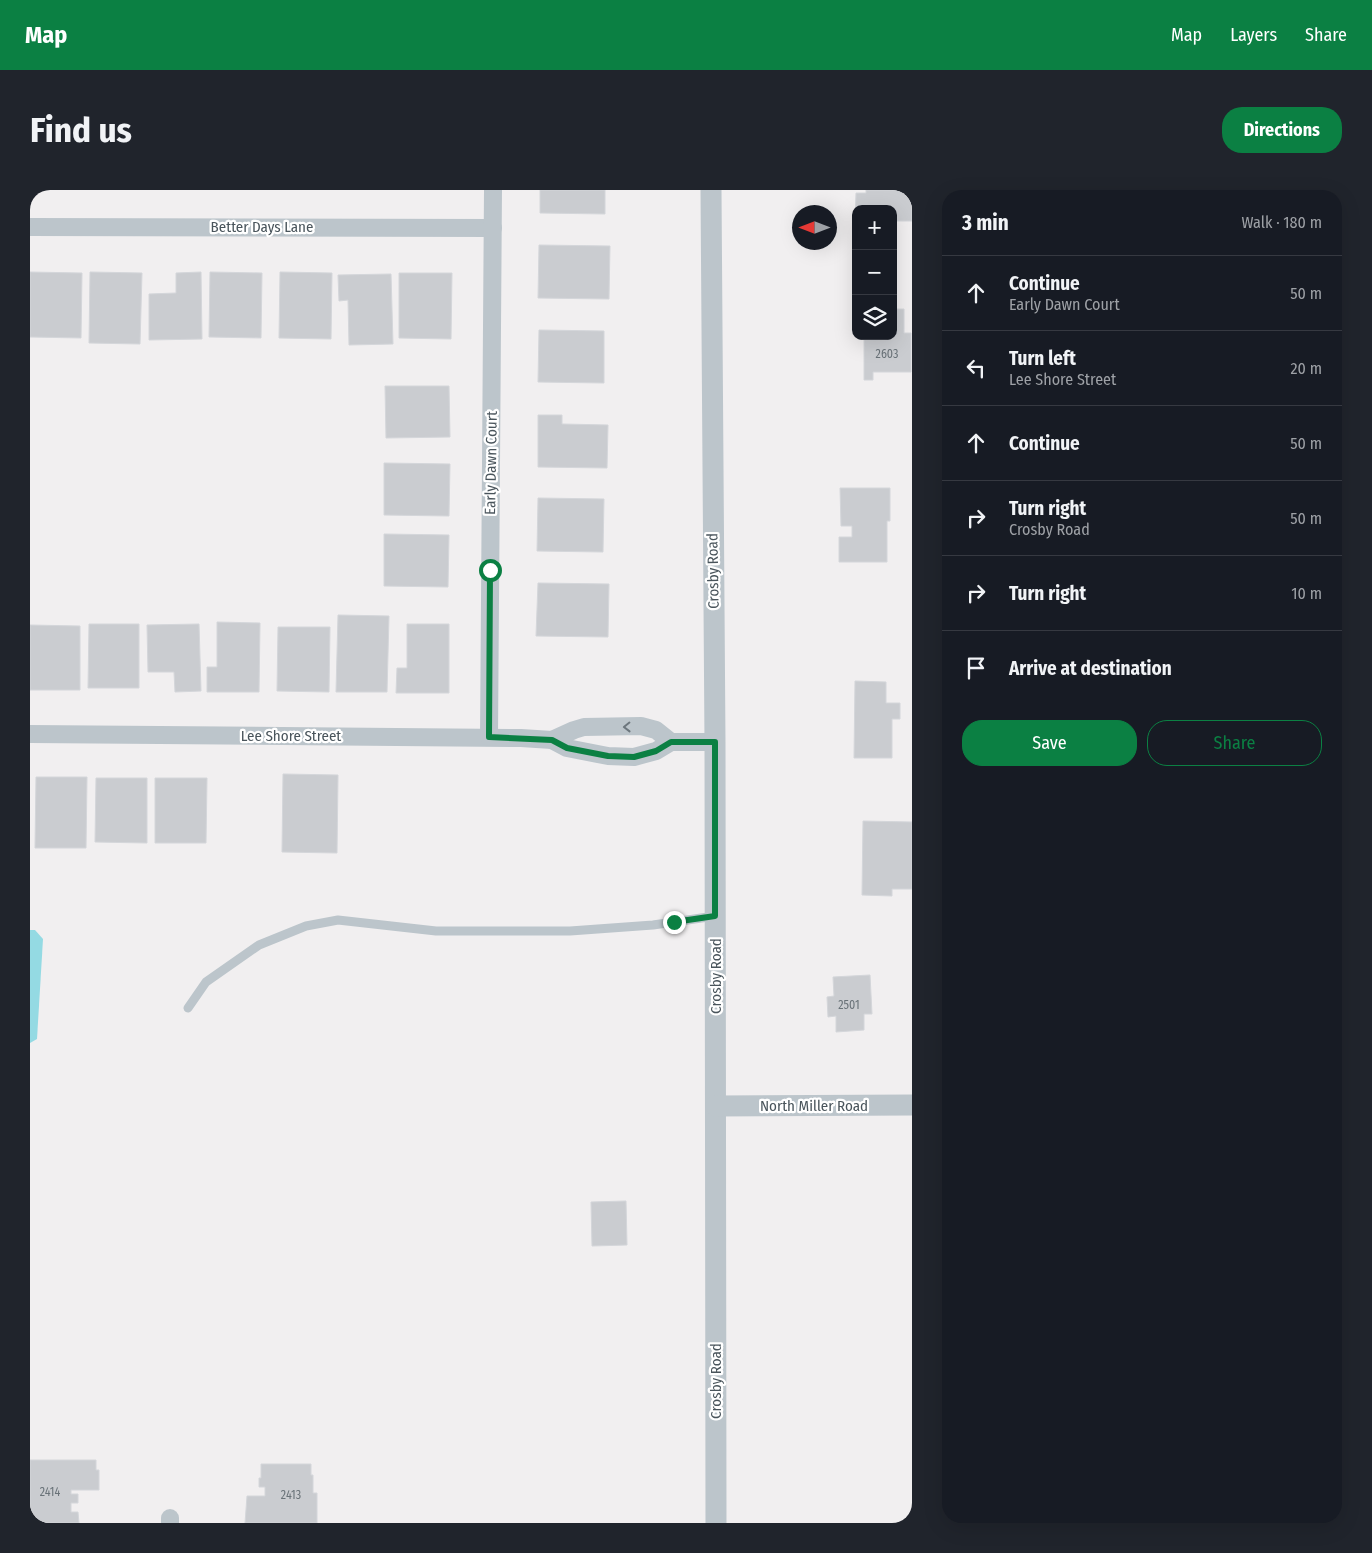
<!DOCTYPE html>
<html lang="en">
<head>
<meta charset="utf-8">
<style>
  :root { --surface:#171b24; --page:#20242c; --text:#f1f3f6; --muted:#9ea1a6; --line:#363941; --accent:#0b8043 }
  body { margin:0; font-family:"Fira Sans Condensed",sans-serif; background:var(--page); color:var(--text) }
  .controls { position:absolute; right:15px; top:15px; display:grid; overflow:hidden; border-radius:10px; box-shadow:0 5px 20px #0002 }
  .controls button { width:45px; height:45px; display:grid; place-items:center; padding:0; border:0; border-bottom:1px solid var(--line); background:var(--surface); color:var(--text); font:25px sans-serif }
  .compass { position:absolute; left:762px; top:15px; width:45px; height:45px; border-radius:50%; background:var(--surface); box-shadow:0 5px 20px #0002; rotate:270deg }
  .stop { position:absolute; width:15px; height:15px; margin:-11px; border:4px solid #0b8043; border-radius:50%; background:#fff }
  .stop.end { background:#0b8043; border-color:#fff; box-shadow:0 1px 5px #0008 }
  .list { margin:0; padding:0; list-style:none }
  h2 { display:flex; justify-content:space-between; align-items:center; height:65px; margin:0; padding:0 20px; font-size:21px }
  h2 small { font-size:16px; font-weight:400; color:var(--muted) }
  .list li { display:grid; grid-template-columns:32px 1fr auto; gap:15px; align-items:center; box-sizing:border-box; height:75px; padding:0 20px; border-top:1px solid var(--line) }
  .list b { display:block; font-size:19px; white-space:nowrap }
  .list p { margin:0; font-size:16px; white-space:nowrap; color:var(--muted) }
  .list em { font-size:16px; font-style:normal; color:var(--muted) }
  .actions { display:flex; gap:10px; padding:15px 20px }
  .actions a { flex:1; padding:11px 0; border:1px solid var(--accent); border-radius:20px; text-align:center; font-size:18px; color:var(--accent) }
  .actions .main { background:var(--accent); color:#fff }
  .icon { flex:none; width:28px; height:28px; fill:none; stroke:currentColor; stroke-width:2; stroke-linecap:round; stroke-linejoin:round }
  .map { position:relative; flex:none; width:882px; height:1333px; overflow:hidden; border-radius:20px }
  header { display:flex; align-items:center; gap:30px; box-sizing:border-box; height:70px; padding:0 25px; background:var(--accent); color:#fff }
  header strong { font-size:24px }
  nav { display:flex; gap:28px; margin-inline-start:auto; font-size:18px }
  .intro { display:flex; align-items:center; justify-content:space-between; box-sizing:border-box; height:120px; padding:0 30px }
  h1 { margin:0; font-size:35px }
  .button { padding:12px 22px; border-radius:20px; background:var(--accent); color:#fff; font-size:18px; font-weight:700 }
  main { display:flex; gap:30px; padding:0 30px }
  aside { flex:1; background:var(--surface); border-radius:20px; box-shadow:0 5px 20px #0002 }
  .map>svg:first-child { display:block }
  .water { fill:#94dae3 }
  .building { fill:#caccd0; stroke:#d4d6da }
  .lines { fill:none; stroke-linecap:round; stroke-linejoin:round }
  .service { stroke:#bcc5cb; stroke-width:9 }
  .minor { stroke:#bcc5cb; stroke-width:18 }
  .tertiary { stroke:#bcc5cb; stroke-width:21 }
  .oneway { stroke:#6c767d }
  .route { stroke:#0b8043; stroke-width:6 }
  .labels { text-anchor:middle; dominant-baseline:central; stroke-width:4.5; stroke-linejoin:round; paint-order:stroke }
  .number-label { font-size:12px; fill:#697278 }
  .street-label { font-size:15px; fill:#49545b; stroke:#fff }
</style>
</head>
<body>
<header>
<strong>Map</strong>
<nav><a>Map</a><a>Layers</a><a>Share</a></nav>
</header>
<div class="intro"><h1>Find us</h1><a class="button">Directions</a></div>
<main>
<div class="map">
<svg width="882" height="1333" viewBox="0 0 882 1333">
  <rect width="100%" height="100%" fill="#f1eff0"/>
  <path class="water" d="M0,740H5L13,749L7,849L0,853Z"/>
  <g class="building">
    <path d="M510,0H575V24L510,23Z"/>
    <path d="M836,0H882V31H863V19H826V31H825L826,3H836Z"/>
    <path d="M509,55L580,56L579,109L508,108Z"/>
    <path d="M0,82L52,83L51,148L0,147Z"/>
    <path d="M60,82L112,83L110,154L59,153Z"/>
    <path d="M171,82L172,149L119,150V104L146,103V83Z"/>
    <path d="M180,82L232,83L231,148L179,147Z"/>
    <path d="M250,82L302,83L301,149L249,148Z"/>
    <path d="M369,83H422L421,149L369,148Z"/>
    <path d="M361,84L363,154L319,155L318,110L309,111L308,85Z"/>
    <path d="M863,119H874V143H881V182H843V190H834V146H863Z"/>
    <path d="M509,140L574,141V193L508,192Z"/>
    <path d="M355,196H419L420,247L356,248Z"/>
    <path d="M508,225H532V234L578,235L577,278L508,277Z"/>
    <path d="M354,273L420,274L419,326L354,325Z"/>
    <path d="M810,298H860V331H857V372H809V347H822V336H811Z"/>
    <path d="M508,308L574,309L573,362L507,361Z"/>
    <path d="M354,344L419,345L418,397L354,396Z"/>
    <path d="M508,393L579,394L578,447L506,446Z"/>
    <path d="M308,425L359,426L357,502H306Z"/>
    <path d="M187,432L230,433L229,502H177V477H187Z"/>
    <path d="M59,434H109V498H58Z"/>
    <path d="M169,434L171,501L145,502L144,482H118L117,435Z"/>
    <path d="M377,434H419V503H366L367,478H377Z"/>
    <path d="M0,435L50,436V500H0Z"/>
    <path d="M248,437H300L299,502L247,501Z"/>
    <path d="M825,491L856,492V513H870V529H862V568H824Z"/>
    <path d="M253,584L308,585L307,663L252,662Z"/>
    <path d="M6,587H57L56,658H5Z"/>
    <path d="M66,588H117V653L65,652Z"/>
    <path d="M125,588H177L176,653H125Z"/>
    <path d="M833,631L882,632V699H862V706L832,705Z"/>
    <path d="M840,785L842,824H834V840L806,842V826L798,827L797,807L804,806L803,787Z"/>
    <path d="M596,1011L597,1055L562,1056L561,1012Z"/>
    <path d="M0,1270H66V1280H69V1300H41V1304H48V1313H41V1322H48L49,1333H0Z"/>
    <path d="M231,1274H281V1285H283V1303H287V1333H215L217,1306H235V1297H229V1288H231Z"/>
  </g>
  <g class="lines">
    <path class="service" d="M158,818L176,792L229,755L276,736L308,730L406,741H540L623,735L685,726"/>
    <g class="minor">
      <path d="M0,37L463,38"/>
      <path d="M0,544L491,548L522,550L537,558L578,566L604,567L626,561L641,552H685"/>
      <path d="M459,547L463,0"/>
      <path d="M522,550L544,540L554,537L611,536L626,540L641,552"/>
      <path d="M140,1328V1333"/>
    </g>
    <g class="tertiary">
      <path d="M681,0L685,552L686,1333"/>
      <path d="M686,916L882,915"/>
    </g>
  </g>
  <defs><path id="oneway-chevron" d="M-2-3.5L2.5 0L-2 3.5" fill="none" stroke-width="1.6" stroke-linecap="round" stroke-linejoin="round" transform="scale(1.25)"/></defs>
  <use class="oneway" href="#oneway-chevron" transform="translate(597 537) rotate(179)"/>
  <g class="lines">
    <path class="route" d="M460,380L459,547L522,550L537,558L578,566L604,567L626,561L641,552H685V726L644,732"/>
  </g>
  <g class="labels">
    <g class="number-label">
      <text x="857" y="164">2603</text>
      <text x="819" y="815">2501</text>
      <text x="20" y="1302">2414</text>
      <text x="261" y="1305">2413</text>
    </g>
    <g class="street-label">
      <text x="232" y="37">Better Days Lane</text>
      <text transform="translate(461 273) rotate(-89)">Early Dawn Court</text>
      <text transform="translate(683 381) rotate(-91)">Crosby Road</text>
      <text x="261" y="546">Lee Shore Street</text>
      <text transform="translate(686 786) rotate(-90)">Crosby Road</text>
      <text x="784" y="916">North Miller Road</text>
      <text transform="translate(686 1191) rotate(-90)">Crosby Road</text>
    </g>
  </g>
</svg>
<div class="controls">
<button>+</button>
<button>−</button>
<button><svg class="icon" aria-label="layers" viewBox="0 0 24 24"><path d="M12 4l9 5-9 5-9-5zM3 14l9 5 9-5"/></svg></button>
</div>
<svg class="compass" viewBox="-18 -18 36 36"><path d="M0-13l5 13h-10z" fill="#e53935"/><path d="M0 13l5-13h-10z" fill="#9ea1a6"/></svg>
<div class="stop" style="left:460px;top:380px"></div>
<div class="stop end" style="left:644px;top:732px"></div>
</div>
<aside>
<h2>3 min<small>Walk · 180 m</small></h2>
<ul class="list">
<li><svg class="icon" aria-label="ahead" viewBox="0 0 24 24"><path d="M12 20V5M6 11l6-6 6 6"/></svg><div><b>Continue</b><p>Early Dawn Court</p></div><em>50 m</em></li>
<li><svg class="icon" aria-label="left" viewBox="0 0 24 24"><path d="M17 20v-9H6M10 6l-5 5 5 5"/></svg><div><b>Turn left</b><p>Lee Shore Street</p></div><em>20 m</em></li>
<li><svg class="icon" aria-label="ahead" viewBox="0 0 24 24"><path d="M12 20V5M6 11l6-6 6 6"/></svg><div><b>Continue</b></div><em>50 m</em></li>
<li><svg class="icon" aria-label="right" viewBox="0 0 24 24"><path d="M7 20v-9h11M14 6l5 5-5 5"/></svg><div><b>Turn right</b><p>Crosby Road</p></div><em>50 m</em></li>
<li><svg class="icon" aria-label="right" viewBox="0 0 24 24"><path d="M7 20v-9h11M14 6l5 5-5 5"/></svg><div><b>Turn right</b></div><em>10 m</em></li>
<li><svg class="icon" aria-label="arrive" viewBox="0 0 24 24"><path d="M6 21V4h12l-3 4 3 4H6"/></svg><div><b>Arrive at destination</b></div></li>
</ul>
<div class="actions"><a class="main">Save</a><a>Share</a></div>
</aside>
</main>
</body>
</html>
